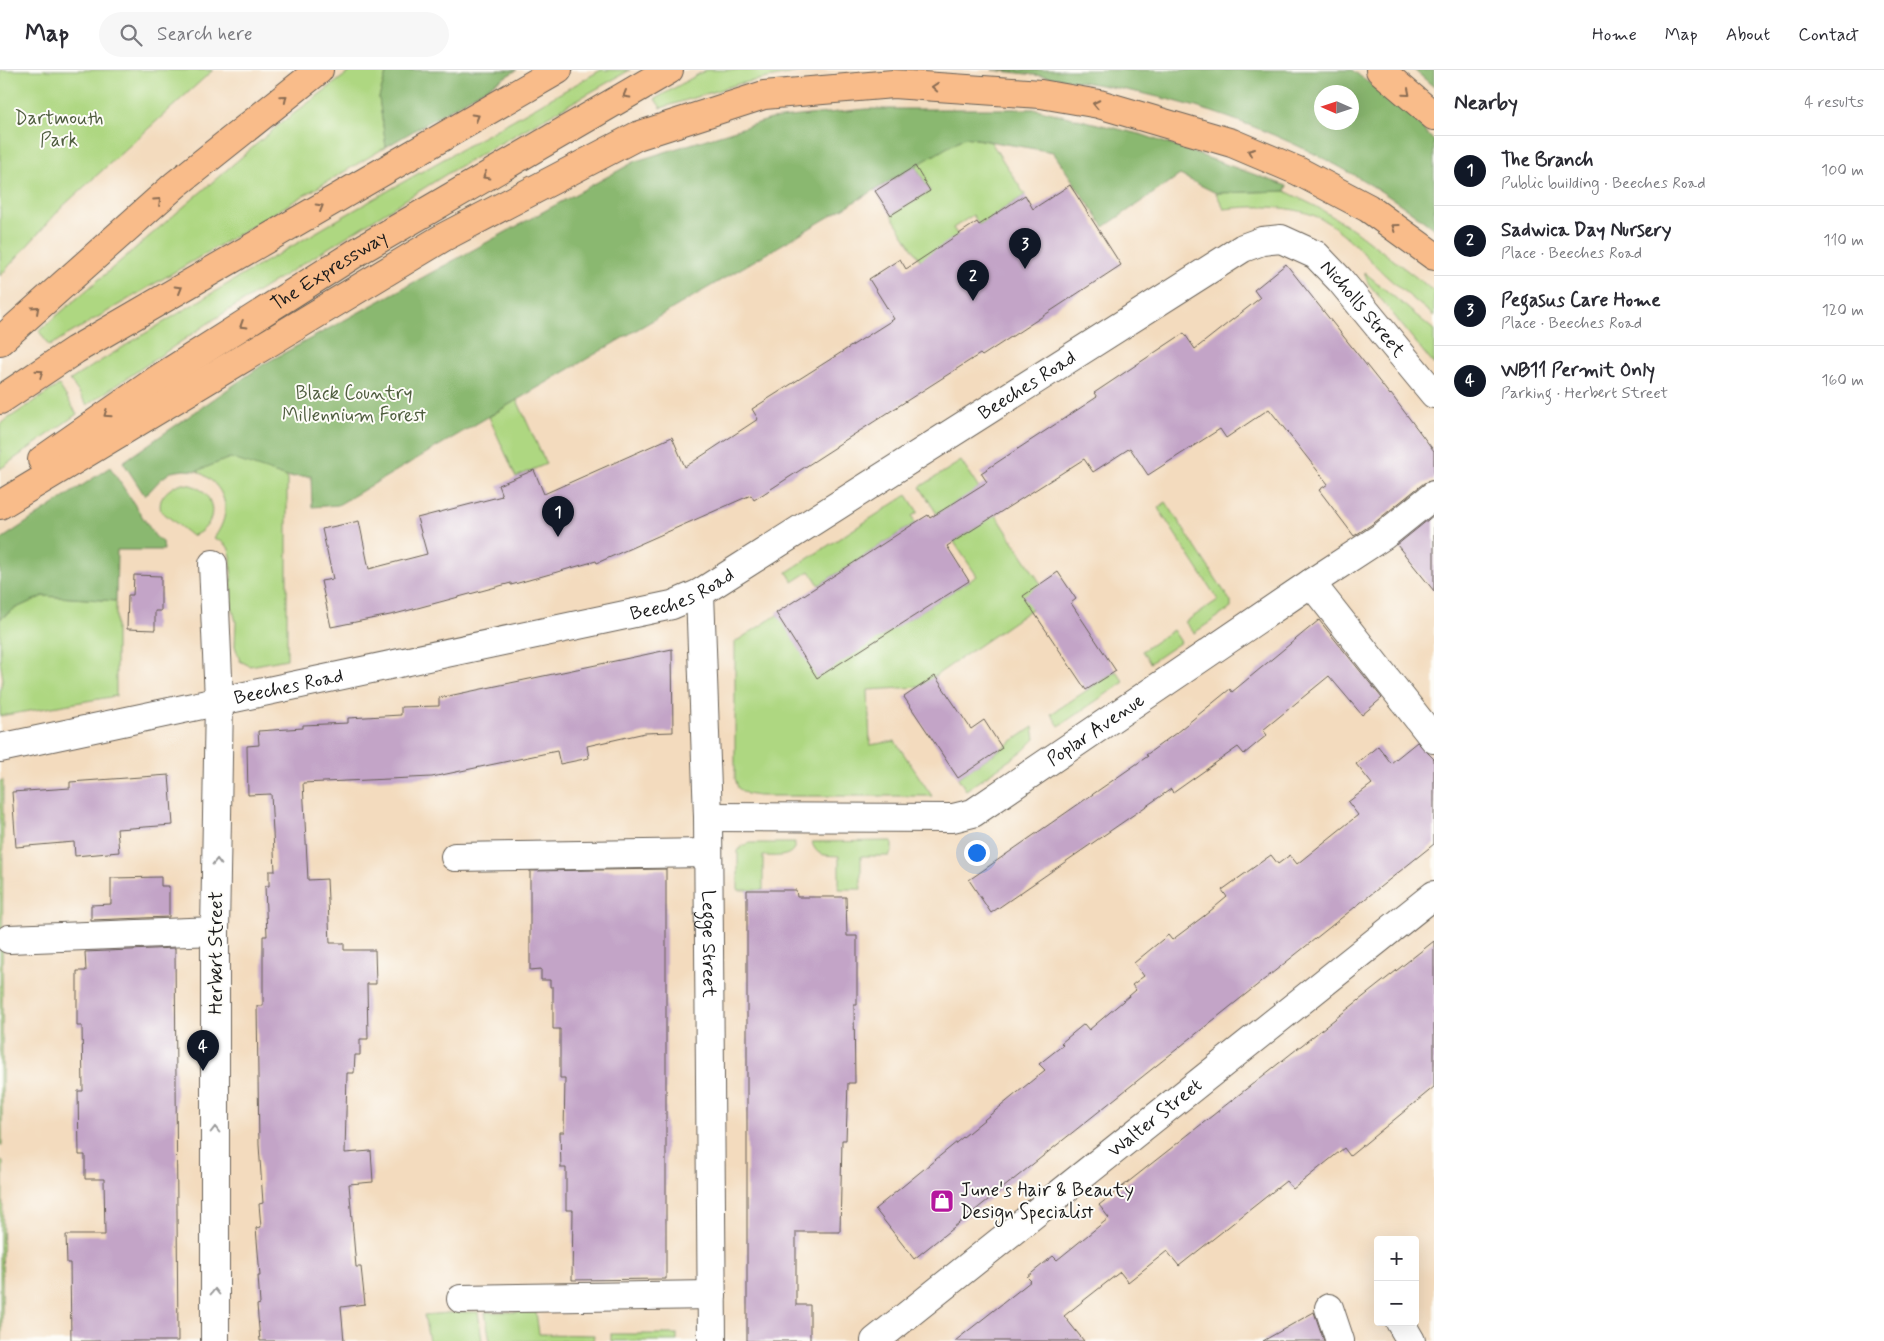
<!DOCTYPE html>
<html lang="en">
<head>
<meta charset="utf-8">
<style>
  :root { --surface:#fff; --page:#f7f7f7; --text:#2b2b33; --muted:#7c7c81; --line:#e1e1e2; --accent:#111827 }
  body { margin:0; font-family:Mynerve,sans-serif; background:var(--page); color:var(--text) }
  .controls { position:absolute; right:15px; bottom:15px; display:grid; overflow:hidden; border-radius:5px; box-shadow:0 5px 20px #0002 }
  .controls button { width:45px; height:45px; display:grid; place-items:center; padding:0; border:0; border-bottom:1px solid var(--line); background:var(--surface); color:var(--text); font:25px sans-serif }
  .compass { position:absolute; left:1314px; top:15px; width:45px; height:45px; border-radius:50%; background:var(--surface); box-shadow:0 5px 20px #0002; rotate:273deg }
  .you { position:absolute; left:976px; top:782px; width:18px; height:18px; margin:-12px; border:4px solid #fff; border-radius:50%; background:#1a73e8; box-shadow:0 0 0 8px #1a73e833 }
  .badge { display:grid; place-items:center; width:32px; height:32px; border-radius:50%; background:var(--accent); color:#fff; font-size:16px; font-weight:700 }
  .pin { position:absolute; translate:-50% -41px; filter:drop-shadow(0 1px 2px #0008) }
  .pin::after { content:''; position:absolute; top:26px; width:18px; height:15px; background:inherit; clip-path:polygon(0 0,100% 0,50% 100%) }
  .list { margin:0; padding:0; list-style:none }
  h2 { display:flex; justify-content:space-between; align-items:center; height:65px; margin:0; padding:0 20px; font-size:21px }
  h2 small { font-size:16px; font-weight:400; color:var(--muted) }
  .list li { display:grid; grid-template-columns:32px 1fr auto; gap:15px; align-items:center; box-sizing:border-box; height:70px; padding:0 20px; border-top:1px solid var(--line) }
  .list b { display:block; font-size:19px; white-space:nowrap }
  .list p { margin:0; font-size:16px; white-space:nowrap; color:var(--muted) }
  .list em { font-size:16px; font-style:normal; color:var(--muted) }
  .icon { flex:none; width:28px; height:28px; fill:none; stroke:currentColor; stroke-width:2; stroke-linecap:round; stroke-linejoin:round }
  .map { position:relative; flex:none; width:1434px; height:1271px; overflow:hidden }
  header { display:flex; align-items:center; gap:30px; box-sizing:border-box; height:70px; padding:0 25px; background:var(--surface); border-bottom:1px solid var(--line) }
  header strong { font-size:24px }
  nav { display:flex; gap:28px; margin-inline-start:auto; font-size:18px }
  .search { width:350px; height:45px; background:var(--page); display:flex; align-items:center; gap:12px; box-sizing:border-box; padding:0 18px; border-radius:28px; color:var(--muted); font-size:19px }
  main { display:flex }
  aside { flex:1; background:var(--surface) }
  .map>svg:first-child { display:block }
  .green { fill:#aed781; stroke:#657a4e }
  .forest { fill:#8ab86f; stroke:#536a46; fill-rule:evenodd }
  .building { fill:#c3a4c7 }
  .lines { fill:none; stroke-linecap:round; stroke-linejoin:round }
  .minor-casing { stroke:#675f55; stroke-width:30 }
  .highway-casing { stroke:#675f55; stroke-width:30 }
  .minor { stroke:#fff; stroke-width:28 }
  .highway { stroke:#f9bc8a; stroke-width:28 }
  .oneway { stroke:#8a6c53 }
  .oneway2 { stroke:#999 }
  .labels { text-anchor:middle; dominant-baseline:central; stroke-width:4; stroke-linejoin:round; paint-order:stroke }
  .park-label { font-size:19px; fill:#4f5d3f; stroke:#fdfcf7 }
  .street-label { font-size:19px; fill:#1c1c1c; stroke:#fdfcf7 }
  .poi-label { font-size:19px; fill:#1c1c1c; stroke:#fdfcf7; text-anchor:start }
</style>
</head>
<body>
<header>
<strong>Map</strong>
<div class="search"><svg class="icon" aria-label="search" viewBox="0 0 24 24"><circle cx="10" cy="10" r="6"/><path d="M15 15l6 6"/></svg>Search here</div>
<nav><a>Home</a><a>Map</a><a>About</a><a>Contact</a></nav>
</header>
<main>
<div class="map">
<svg width="1434" height="1271" viewBox="0 0 1434 1271">
  <rect width="100%" height="100%" fill="#fdfcf7"/>
  <filter id="ink" filterUnits="userSpaceOnUse"><feTurbulence type="fractalNoise" baseFrequency=".02" numOctaves="2"/><feDisplacementMap in="SourceGraphic" scale="10" xChannelSelector="R" yChannelSelector="G"/><feConvolveMatrix kernelMatrix="1 2 1 2 8 2 1 2 1" color-interpolation-filters="sRGB"/></filter>
  <filter id="wash" filterUnits="userSpaceOnUse"><feTurbulence type="fractalNoise" baseFrequency=".0096" numOctaves="4" result="noise"/><feDisplacementMap in="SourceGraphic" scale="20" xChannelSelector="R" yChannelSelector="G"/><feGaussianBlur stdDeviation="1.12" result="paint"/><feColorMatrix in="noise" values="0 0 0 0 0 0 0 0 0 0 0 0 0 0 0 0 0 1.4 0 .05"/><feComposite in="paint" operator="in"/></filter>
  <g filter="url(#wash)">
    <rect width="100%" height="100%" fill="#f3dbbe"/>
    <g class="green">
      <path d="M0,0H213L63,136L0,206Z"/>
      <path d="M352,0H387L379,28L386,77L49,276L39,261L280,54Z"/>
      <path d="M601,0H630L453,100L216,248L87,335L70,310C243,201 423,101 601,0Z"/>
      <path d="M706,0H808L738,14L661,38L655,29Z"/>
      <path d="M965,67L991,72L1025,125L979,155L973,145L953,158L979,197L920,190L891,145L930,121L915,96Z"/>
      <path d="M1285,121L1317,137L1353,159L1434,221V246C1417,232 1400,219 1384,204C1361,182 1339,153 1307,143C1280,135 1251,136 1224,139L1216,123Z"/>
      <path d="M1364,202L1434,260V295L1368,213Z"/>
      <path d="M59,315L77,344L0,399V354Z"/>
      <path d="M517,330L546,394L516,407L489,347Z"/>
      <path d="M230,387L287,407V589L250,596L240,591L235,576L236,552L232,536L231,486L228,477L222,472L214,468C234,441 226,416 197,401Z"/>
      <path d="M961,391L1041,514L1032,539L919,617L868,620L870,675L895,671L932,726H758L747,724L738,718L735,708V572L777,545L872,572L977,506L954,472L979,455L962,428L937,444L920,417Z"/>
      <path d="M179,414C214,412 225,454 192,466L161,441C157,428 168,419 179,414Z"/>
      <path d="M907,425L918,442L912,446L915,453L819,515L810,501L793,512L787,502Z"/>
      <path d="M1166,432L1231,532V538L1194,563L1185,552L1218,530L1158,438Z"/>
      <path d="M43,526L116,531V626L0,646V619L3,609L0,591V549L14,539Z"/>
      <path d="M1173,560L1181,572L1150,593L1142,581Z"/>
      <path d="M1116,601L1124,612L1059,656L1051,644Z"/>
      <path d="M1033,657L1035,669L1023,681L966,720L958,708Z"/>
      <path d="M3,710L2,1075H0V711Z"/>
      <path d="M892,771V780L889,786H861V819H839V786C826,785 816,787 812,772Z"/>
      <path d="M749,773H795C794,789 775,786 763,786V820H738V781L742,776Z"/>
      <path d="M0,1091L3,1092L2,1271H0Z"/>
      <path d="M461,1242H478L482,1271H429L424,1245Z"/>
      <path d="M485,1242H536L539,1264L594,1265L593,1271H490Z"/>
      <rect x="611" y="1264" width="66" height="7"/>
    </g>
    <g class="forest">
      <path d="M387,0H517L386,77L379,28Z"/>
      <path d="M992,0H1352L1406,41L1434,71V159C1366,105 1280,62 1196,37C1132,18 1058,7 992,0ZM1322,22H1352V52H1322Z"/>
      <path d="M1414,0H1434V17Z"/>
      <path d="M866,39H1036L1143,65L1287,116L1285,121L1216,123L1180,105L1104,157L1053,82L965,67L338,435L312,437L311,406L287,407L230,388L197,401L184,400L171,402L161,409L145,426L123,392L264,294L636,91L771,49Z"/>
      <path d="M110,397L155,466L163,473L164,480H117L116,531L43,526L14,539L0,549V470Z"/>
    </g>
    <g id="blocks">
      <g class="building">
        <path d="M915,96L930,121L891,145L875,121Z"/>
        <path d="M1070,115L1121,195L982,286L980,284L836,376V377L754,430L751,425L597,493L596,491L511,515V513L395,544L331,557L321,511L333,509L322,459L359,451L369,499L427,484L417,448L502,426L498,415L534,400L544,424L672,367L685,397L758,349L752,339L894,249L869,209L900,189L906,199L977,152L979,155L1025,125L1033,139Z"/>
        <path d="M1286,194L1390,325L1391,324L1434,381V410L1424,413L1374,453L1354,466L1319,420L1328,414L1269,339L1226,368L1220,359L1148,405L1130,378L1093,402L1084,389L947,476L969,511L817,608L776,543L915,453L928,445L930,448L987,412L981,403L1097,327L1094,323L1184,263L1195,279L1260,228L1254,220Z"/>
        <path d="M1434,445V521L1397,475Z"/>
        <path d="M1058,502L1076,529L1071,533L1116,601L1086,620L1023,526Z"/>
        <path d="M134,505L161,506V541H155V560L127,559L128,525H133Z"/>
        <path d="M1319,550L1382,628L1362,645L1329,606L1263,660L1267,665L1244,684L1238,677L1173,723L1171,719L991,843L969,810L1148,686L1146,685L1176,663L1230,619L1232,622Z"/>
        <path d="M672,579L673,662L645,663L587,676L589,688L560,694L557,681L432,707L303,713L308,810L327,809L330,873H344V880H375L376,914H367L368,969H360V985H355L354,1003H347L345,1083L371,1081L373,1112L349,1114L356,1197H361L365,1234L341,1237L344,1271H260L257,1235L260,1234L258,1206H260L256,1158L261,1157L259,1134L263,1133L259,1075L257,936H263V866H267L265,816H269V801H275L271,724L248,725L247,676L259,675L258,661L303,658V655L348,653V648L401,645V637L439,636V628Z"/>
        <path d="M935,606L971,659L984,650L1002,678L958,708L904,627Z"/>
        <path d="M1417,672L1434,689V774L914,1189L875,1139L1045,1000L1039,994L1063,975L1061,973L1084,954L1089,960L1136,920L1132,915L1144,906L1134,893L1168,865L1172,870L1204,846L1227,827L1222,820L1271,785L1278,794L1290,785L1297,794L1358,745L1348,732L1372,714L1356,694L1378,676L1391,693Z"/>
        <path d="M169,705L173,755L117,759L119,782L75,786L74,772L16,777L12,722L70,718V712Z"/>
        <path d="M666,799V1209L572,1210L573,1140H566V1098H561L560,1062H564L565,1008H560V959H553V917H550V910H541V899L530,900V801Z"/>
        <path d="M161,807V816H169V847L91,850V835L111,834V808Z"/>
        <path d="M747,820H796L797,827H846L847,866H857V935H854L855,1013H848L846,1070H842L840,1162H796V1235H810V1271H747Z"/>
        <path d="M1434,871V1017L1350,1086L1344,1078L1293,1119L1286,1111L1179,1196L1167,1181L1128,1212L1120,1202L1064,1246L1084,1271H955L1031,1211L1027,1207L1053,1186L1057,1190L1109,1148L1099,1135Z"/>
        <path d="M175,878L178,1271H71L70,1193H67L66,1165H105L104,1109H85V1085H79L78,1021H83L82,956H77V901H86L85,882Z"/>
        <path d="M1314,1242L1324,1271H1263Z"/>
      </g>
    </g>
  </g>
  <g filter="url(#ink)">
    <use href="#blocks" fill-opacity="0" stroke="#675f55" stroke-width="1"/>
    <g class="lines">
      <g class="minor-casing">
        <g id="minor">
          <path d="M213,494L219,630L215,861V1271"/>
          <path d="M1311,513L1434,669"/>
          <path id="s1" d="M700,523L708,747L712,1271"/>
          <path id="s2" d="M0,678L672,535L700,523L1243,178L1262,171L1281,169L1316,185L1340,210L1434,324"/>
          <path id="s3" d="M708,747L953,748L973,743L1311,513L1383,466L1434,425"/>
          <path d="M455,787L707,783"/>
          <path d="M9,869L215,861"/>
          <path d="M461,1229L712,1225"/>
          <path d="M1329,1238L1340,1271"/>
          <path d="M1400,1252L1411,1271"/>
          <path id="s4" d="M875,1271L1434,825"/>
        </g>
      </g>
      <g class="highway-casing">
        <g id="highway">
          <path d="M1380,0L1434,46"/>
          <path d="M0,271L175,115L319,0"/>
          <path d="M0,330L75,280L558,0"/>
          <path id="s5" d="M42,390L158,309L362,179L669,0"/>
          <path d="M0,435L444,167L637,66L764,25L893,14L1041,24L1099,34L1232,73L1298,101L1368,138L1434,186"/>
        </g>
      </g>
      <use href="#minor" class="minor"/>
      <use href="#highway" class="highway"/>
    </g>
    <defs><path id="oneway-chevron" d="M-2-3.5L2.5 0L-2 3.5" fill="none" stroke-width="1.6" stroke-linecap="round" stroke-linejoin="round" transform="scale(1.25)"/></defs>
    <g class="oneway">
      <use href="#oneway-chevron" transform="translate(935 17) rotate(-176)"/>
      <use href="#oneway-chevron" transform="translate(1407 23) rotate(41)"/>
      <use href="#oneway-chevron" transform="translate(626 25) rotate(150)"/>
      <use href="#oneway-chevron" transform="translate(284 28) rotate(-39)"/>
      <use href="#oneway-chevron" transform="translate(1096 34) rotate(-168)"/>
      <use href="#oneway-chevron" transform="translate(476 47) rotate(-30)"/>
      <use href="#oneway-chevron" transform="translate(1251 82) rotate(-157)"/>
      <use href="#oneway-chevron" transform="translate(486 106) rotate(150)"/>
      <use href="#oneway-chevron" transform="translate(158 131) rotate(-42)"/>
      <use href="#oneway-chevron" transform="translate(320 137) rotate(-30)"/>
      <use href="#oneway-chevron" transform="translate(1395 157) rotate(-144)"/>
      <use href="#oneway-chevron" transform="translate(179 219) rotate(-30)"/>
      <use href="#oneway-chevron" transform="translate(36 239) rotate(-42)"/>
      <use href="#oneway-chevron" transform="translate(243 255) rotate(148)"/>
      <use href="#oneway-chevron" transform="translate(40 303) rotate(-34)"/>
      <use href="#oneway-chevron" transform="translate(107 344) rotate(145)"/>
    </g>
    <g class="oneway2">
      <use href="#oneway-chevron" transform="translate(217 792) rotate(-89)"/>
      <use href="#oneway-chevron" transform="translate(215 1060) rotate(-90)"/>
      <use href="#oneway-chevron" transform="translate(215 1222) rotate(-90)"/>
    </g>
  </g>
  <defs>
    <g id="shop-square" transform="scale(1.25)"><rect x="-9" y="-9" width="18" height="18" rx="4" fill="#b5179e" stroke="#fdfcf7"/><path d="M-5-2.5h2.3a2.7 3.5 0 0 1 5.4 0H5L5.5 6h-11ZM-1.5-2.5h3a1.5 2.3 0 0 0-3 0Z" fill="#fff"/></g>
  </defs>
  <g fill-rule="evenodd">
    <use href="#shop-square" x="942" y="1131"/>
  </g>
  <g class="labels">
    <g class="park-label">
      <text x="59" y="48">Dartmouth<tspan x="59" dy="22">Park</tspan></text>
      <text x="354" y="323">Black Country<tspan x="354" dy="22">Millennium Forest</tspan></text>
    </g>
    <g class="street-label">
      <text stroke="none"><textPath href="#s5" startOffset="344">The Expressway</textPath></text>
      <text stroke="none"><textPath href="#s2" startOffset="1510">Nicholls Street</textPath></text>
      <text stroke="none"><textPath href="#s2" startOffset="1105">Beeches Road</textPath></text>
      <text stroke="none"><textPath href="#s2" startOffset="700">Beeches Road</textPath></text>
      <text stroke="none"><textPath href="#s2" startOffset="295">Beeches Road</textPath></text>
      <text stroke="none"><textPath href="#s3" startOffset="414">Poplar Avenue</textPath></text>
      <text stroke="none"><textPath href="#s1" startOffset="351">Legge Street</textPath></text>
      <text transform="translate(216 883) rotate(-90)">Herbert Street</text>
      <text stroke="none"><textPath href="#s4" startOffset="358">Walter Street</textPath></text>
    </g>
    <g class="poi-label">
      <text x="960" y="1120">June's Hair &amp; Beauty<tspan x="960" dy="22">Design Specialist</tspan></text>
    </g>
  </g>
</svg>
<div class="controls">
<button>+</button>
<button>−</button>
</div>
<svg class="compass" viewBox="-18 -18 36 36"><path d="M0-13l5 13h-10z" fill="#e53935"/><path d="M0 13l5-13h-10z" fill="#7c7c81"/></svg>
<div class="you"></div>
<div class="pin badge" style="left:558px;top:467px">1</div>
<div class="pin badge" style="left:973px;top:231px">2</div>
<div class="pin badge" style="left:1025px;top:199px">3</div>
<div class="pin badge" style="left:203px;top:1001px">4</div>
</div>
<aside>
<h2>Nearby<small>4 results</small></h2>
<ul class="list">
<li><span class="badge">1</span><div><b>The Branch</b><p>Public building · Beeches Road</p></div><em>100 m</em></li>
<li><span class="badge">2</span><div><b>Sadwica Day Nursery</b><p>Place · Beeches Road</p></div><em>110 m</em></li>
<li><span class="badge">3</span><div><b>Pegasus Care Home</b><p>Place · Beeches Road</p></div><em>120 m</em></li>
<li><span class="badge">4</span><div><b>WB11 Permit Only</b><p>Parking · Herbert Street</p></div><em>160 m</em></li>
</ul>
</aside>
</main>
</body>
</html>
